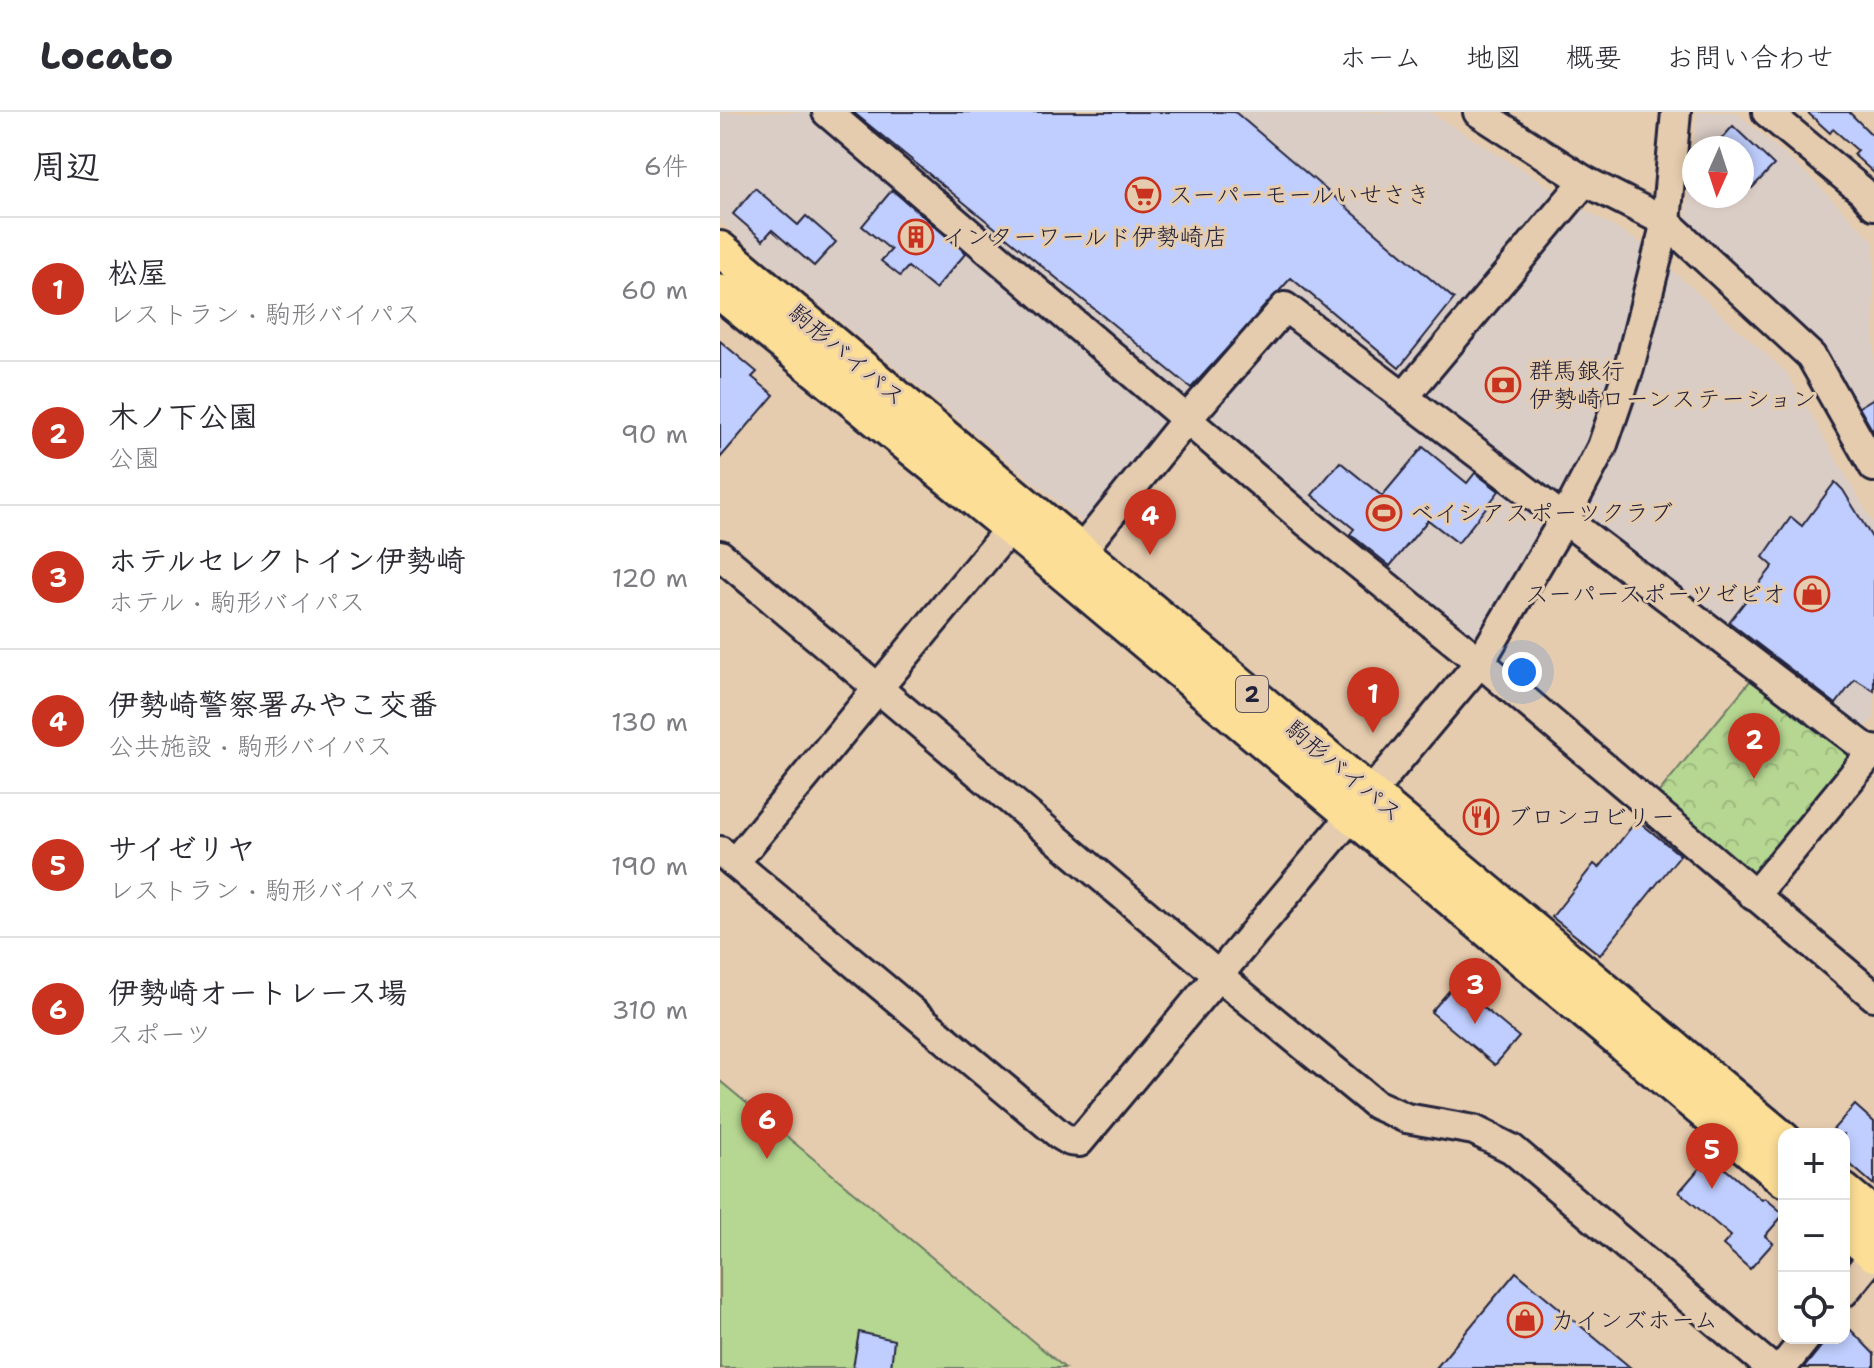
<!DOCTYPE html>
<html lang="ja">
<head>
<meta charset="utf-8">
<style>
  :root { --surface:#fff; --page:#f2f2f3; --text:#2b2b33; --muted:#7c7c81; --line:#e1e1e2; --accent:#c8321e }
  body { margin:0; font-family:"Shantell Sans","Klee One",sans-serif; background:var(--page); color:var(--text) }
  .controls { position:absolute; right:24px; bottom:24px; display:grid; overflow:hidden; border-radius:16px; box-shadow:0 4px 12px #0003 }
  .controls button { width:72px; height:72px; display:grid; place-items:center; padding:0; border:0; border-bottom:2px solid var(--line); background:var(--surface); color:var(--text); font:40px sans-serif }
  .compass { position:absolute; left:962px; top:24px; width:72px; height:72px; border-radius:50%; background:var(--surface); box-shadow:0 4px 12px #0003; rotate:183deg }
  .you { position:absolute; left:802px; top:560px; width:28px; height:28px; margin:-20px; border:6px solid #fff; border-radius:50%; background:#1a73e8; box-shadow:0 0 0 12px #1a73e833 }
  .badge { display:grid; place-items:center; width:52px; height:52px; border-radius:50%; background:var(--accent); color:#fff; font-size:26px; font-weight:700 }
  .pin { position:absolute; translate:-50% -66px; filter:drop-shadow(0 2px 4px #0008) }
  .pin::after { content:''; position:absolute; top:42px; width:28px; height:24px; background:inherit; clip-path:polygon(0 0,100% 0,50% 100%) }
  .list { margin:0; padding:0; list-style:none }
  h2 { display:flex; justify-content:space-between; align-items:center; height:104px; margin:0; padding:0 32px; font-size:34px }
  h2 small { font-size:26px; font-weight:400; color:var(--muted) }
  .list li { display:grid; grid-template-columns:52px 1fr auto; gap:24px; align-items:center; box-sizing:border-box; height:144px; padding:0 32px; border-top:2px solid var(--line) }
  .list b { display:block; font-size:30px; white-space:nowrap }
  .list p { margin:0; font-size:26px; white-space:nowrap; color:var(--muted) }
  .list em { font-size:26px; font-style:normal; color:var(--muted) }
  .icon { flex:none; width:44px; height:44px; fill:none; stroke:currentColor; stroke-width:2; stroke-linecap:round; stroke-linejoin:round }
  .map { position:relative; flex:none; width:1154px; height:1256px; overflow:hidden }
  header { display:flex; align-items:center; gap:48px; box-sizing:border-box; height:112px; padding:0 40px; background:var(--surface); border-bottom:2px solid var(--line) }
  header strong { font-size:38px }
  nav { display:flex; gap:44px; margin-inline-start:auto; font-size:28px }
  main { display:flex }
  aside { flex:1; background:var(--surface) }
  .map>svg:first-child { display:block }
  .built { fill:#dacdc6; fill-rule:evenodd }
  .green { fill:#b6d791; stroke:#6c7c66; stroke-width:2 }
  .park { fill:url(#park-crowns); stroke:#6c7c66; stroke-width:2 }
  .building { fill:#bfcefe; stroke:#22223b; stroke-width:2 }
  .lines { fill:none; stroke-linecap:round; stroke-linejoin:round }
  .minor-casing { stroke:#22223b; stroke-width:34 }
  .major-casing { stroke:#22223b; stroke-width:40 }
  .minor { stroke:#e6ccae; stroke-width:28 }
  .major { stroke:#fcde96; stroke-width:34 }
  .labels { text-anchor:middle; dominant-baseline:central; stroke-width:6; stroke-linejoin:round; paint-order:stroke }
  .shield { fill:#e6ccae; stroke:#5d555e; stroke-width:2 }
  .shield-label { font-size:22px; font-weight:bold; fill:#22223b }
  .poi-label { font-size:24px; fill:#22223b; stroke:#e6ccae; text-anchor:start }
  .street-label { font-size:24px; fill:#22223b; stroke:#e6ccae }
</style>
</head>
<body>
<header>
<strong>Locato</strong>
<nav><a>ホーム</a><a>地図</a><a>概要</a><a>お問い合わせ</a></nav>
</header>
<main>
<aside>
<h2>周辺<small>6件</small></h2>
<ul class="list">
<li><span class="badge">1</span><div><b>松屋</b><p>レストラン · 駒形バイパス</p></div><em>60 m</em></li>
<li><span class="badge">2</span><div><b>木ノ下公園</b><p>公園</p></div><em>90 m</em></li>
<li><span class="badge">3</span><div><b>ホテルセレクトイン伊勢崎</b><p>ホテル · 駒形バイパス</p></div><em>120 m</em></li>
<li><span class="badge">4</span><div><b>伊勢崎警察署みやこ交番</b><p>公共施設 · 駒形バイパス</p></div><em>130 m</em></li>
<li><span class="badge">5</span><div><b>サイゼリヤ</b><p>レストラン · 駒形バイパス</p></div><em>190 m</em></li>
<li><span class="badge">6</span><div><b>伊勢崎オートレース場</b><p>スポーツ</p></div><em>310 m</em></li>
</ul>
</aside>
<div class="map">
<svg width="1154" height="1256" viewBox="0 0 1154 1256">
  <defs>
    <pattern id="park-crowns" width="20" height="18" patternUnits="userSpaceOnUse" patternTransform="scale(2)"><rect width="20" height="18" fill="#b6d791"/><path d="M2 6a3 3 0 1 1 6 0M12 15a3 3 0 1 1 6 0" fill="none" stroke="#9cb87e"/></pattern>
  </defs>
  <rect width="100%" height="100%" fill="#e6ccae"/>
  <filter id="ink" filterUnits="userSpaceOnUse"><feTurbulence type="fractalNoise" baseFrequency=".0125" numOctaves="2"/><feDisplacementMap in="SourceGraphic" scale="16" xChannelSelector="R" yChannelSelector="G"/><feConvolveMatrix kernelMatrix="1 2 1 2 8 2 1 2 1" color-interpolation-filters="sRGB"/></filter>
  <g filter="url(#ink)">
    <g class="built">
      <path d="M0,0H91L453,301L456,309L366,413L0,110Z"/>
      <path d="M118,0H710L842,82L686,269L562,183L470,293Z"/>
      <path d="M977,0H1016L1087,62L1154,129V338L964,117ZM974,36H1022V84H974Z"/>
      <path d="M857,93L923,132L916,179L891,262L873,315L839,388L699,279Z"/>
      <path d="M950,156L1067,261L1154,412V606L1140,621L871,415L866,402L912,298Z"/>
      <path d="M574,210L827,411L754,531L485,314V302L561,213Z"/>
    </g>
    <path class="green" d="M0,969L345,1256H0Z"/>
    <path class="park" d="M1035,563L1134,640L1135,647L1034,768L934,686Z"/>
    <g class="building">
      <path d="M133,0H515L734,187L679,256L571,166L471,276Z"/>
      <path d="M1087,0H1129L1151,22L1154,19V61L1133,42L1137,38L1113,17L1110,21Z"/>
      <path d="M1013,14L1054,53L1032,76L1022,66V36H993Z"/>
      <path d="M35,76L78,113L86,104L116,130L94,154L52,118L43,128L13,102Z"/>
      <path d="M172,78L246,141L215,177L188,155L180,164L161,149L171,138L142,114Z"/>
      <path d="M0,229L37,260L32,265L54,283L0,346Z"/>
      <path d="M1154,286V321L1139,295Z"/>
      <path d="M703,335L747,371L755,361L779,379L738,431L708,408L670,454L630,422L634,417L592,383L620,350L662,384Z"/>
      <path d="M1115,370L1123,378L1154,429V579L1135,567L1116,592L1009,510L1053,454L1043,445L1071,405L1082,414Z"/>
      <path d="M917,708L960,743L880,843L832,805L874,752L879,756Z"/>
      <path d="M735,872L799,925L775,953L711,900Z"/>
      <path d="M1135,993L1154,1010V1073L1124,1047V1022H1109Z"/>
      <path d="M990,1044L1042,1088L1045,1086L1064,1102L1045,1124L1053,1131L1030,1157L1003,1133L1011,1124L959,1080Z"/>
      <path d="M796,1160L911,1256H716Z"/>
      <path d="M1124,1211L1154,1242V1256H1084L1108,1226H1124Z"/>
      <path d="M139,1220L174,1228L171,1256H133Z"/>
    </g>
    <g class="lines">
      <g class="minor-casing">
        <g id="minor">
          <path d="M107,0L588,411L760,550L1154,884"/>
          <path d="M758,0L865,69L946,110L1091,244L1154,355"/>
          <path d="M1047,0L1142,79L1154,93"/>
          <path d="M684,285L865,69"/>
          <path d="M360,440L467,307L565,195L1152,641"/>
          <path d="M0,443L499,864L655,992L686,1006L754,1018L792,1037L1051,1256"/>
          <path d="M0,739L340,1023L350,1029L359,1030L760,550L845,406L882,335L909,256L946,110L956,0"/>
          <path d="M14,751L290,416"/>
          <path d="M1034,784L1154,638"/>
          <path d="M1124,1180L1154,1143"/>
          <path d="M1062,1256L1086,1226"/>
        </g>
      </g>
      <g class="major-casing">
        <g id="major">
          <path d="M0,137L1064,1028"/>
          <path d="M0,180L290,416L1064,1067"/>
          <path d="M1124,1079L1154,1104"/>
          <path d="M1124,1117L1154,1142"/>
        </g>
      </g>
      <use href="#minor" class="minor"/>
      <use href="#major" class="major"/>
    </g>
  </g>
  <defs>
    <g id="supermarket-ring" transform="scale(1.8)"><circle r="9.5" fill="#e6ccae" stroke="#c8321e" stroke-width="1.5"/><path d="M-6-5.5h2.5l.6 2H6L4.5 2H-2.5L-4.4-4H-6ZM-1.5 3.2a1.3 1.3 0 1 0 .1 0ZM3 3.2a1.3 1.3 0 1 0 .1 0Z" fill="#c8321e"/></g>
    <g id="building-ring" transform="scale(1.8)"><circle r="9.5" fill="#e6ccae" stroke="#c8321e" stroke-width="1.5"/><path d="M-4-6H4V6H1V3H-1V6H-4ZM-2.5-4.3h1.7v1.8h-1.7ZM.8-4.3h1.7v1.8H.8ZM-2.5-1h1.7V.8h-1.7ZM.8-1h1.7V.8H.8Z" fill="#c8321e"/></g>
    <g id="bank-ring" transform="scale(1.8)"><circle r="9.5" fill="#e6ccae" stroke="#c8321e" stroke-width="1.5"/><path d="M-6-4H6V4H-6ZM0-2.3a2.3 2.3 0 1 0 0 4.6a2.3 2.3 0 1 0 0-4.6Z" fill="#c8321e"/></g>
    <g id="stadium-ring" transform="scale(1.8)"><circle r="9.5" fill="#e6ccae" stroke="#c8321e" stroke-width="1.5"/><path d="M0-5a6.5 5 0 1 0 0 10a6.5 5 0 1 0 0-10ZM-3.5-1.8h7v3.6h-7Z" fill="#c8321e"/></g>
    <g id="shop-ring" transform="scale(1.8)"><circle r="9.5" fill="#e6ccae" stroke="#c8321e" stroke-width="1.5"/><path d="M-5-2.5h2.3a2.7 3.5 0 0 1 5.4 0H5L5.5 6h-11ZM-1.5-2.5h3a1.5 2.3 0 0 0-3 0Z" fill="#c8321e"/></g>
    <g id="restaurant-ring" transform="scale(1.8)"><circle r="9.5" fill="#e6ccae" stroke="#c8321e" stroke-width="1.5"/><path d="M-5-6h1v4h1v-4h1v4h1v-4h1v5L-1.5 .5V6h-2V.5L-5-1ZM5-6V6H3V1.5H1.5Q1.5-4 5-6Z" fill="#c8321e"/></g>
  </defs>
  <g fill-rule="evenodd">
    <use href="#supermarket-ring" x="423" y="83"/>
    <use href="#building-ring" x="196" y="125"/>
    <use href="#bank-ring" x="783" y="273"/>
    <use href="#stadium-ring" x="664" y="401"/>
    <use href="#shop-ring" x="1092" y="482"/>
    <use href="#restaurant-ring" x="761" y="705"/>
    <use href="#shop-ring" x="805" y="1208"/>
  </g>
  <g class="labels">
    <rect class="shield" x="516" y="564" width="32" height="36" rx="6"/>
    <g class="shield-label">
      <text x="532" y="582">2</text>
    </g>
    <g class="poi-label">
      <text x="449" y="83">スーパーモールいせさき</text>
      <text x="222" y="125">インターワールド伊勢崎店</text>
      <text x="809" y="259">群馬銀行<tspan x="809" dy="28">伊勢崎ローンステーション</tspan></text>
      <text x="690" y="401">ベイシアスポーツクラブ</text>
      <text x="1066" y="482" text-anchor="end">スーパースポーツゼビオ</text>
      <text x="787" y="705">ブロンコビリー</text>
      <text x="831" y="1208">カインズホーム</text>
    </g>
    <g class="street-label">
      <text transform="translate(127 243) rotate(40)">駒形バイパス</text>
      <text transform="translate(624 659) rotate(40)">駒形バイパス</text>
    </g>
  </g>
</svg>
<div class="controls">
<button>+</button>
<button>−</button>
<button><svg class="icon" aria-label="locate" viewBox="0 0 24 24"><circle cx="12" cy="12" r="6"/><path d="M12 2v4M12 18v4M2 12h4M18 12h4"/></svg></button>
</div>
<svg class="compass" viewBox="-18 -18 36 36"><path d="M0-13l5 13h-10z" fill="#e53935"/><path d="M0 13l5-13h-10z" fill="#7c7c81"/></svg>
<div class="you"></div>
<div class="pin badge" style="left:653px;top:621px">1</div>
<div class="pin badge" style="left:1034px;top:667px">2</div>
<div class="pin badge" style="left:755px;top:912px">3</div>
<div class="pin badge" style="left:430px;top:443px">4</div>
<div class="pin badge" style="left:992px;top:1077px">5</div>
<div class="pin badge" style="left:47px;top:1047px">6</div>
</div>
</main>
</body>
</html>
